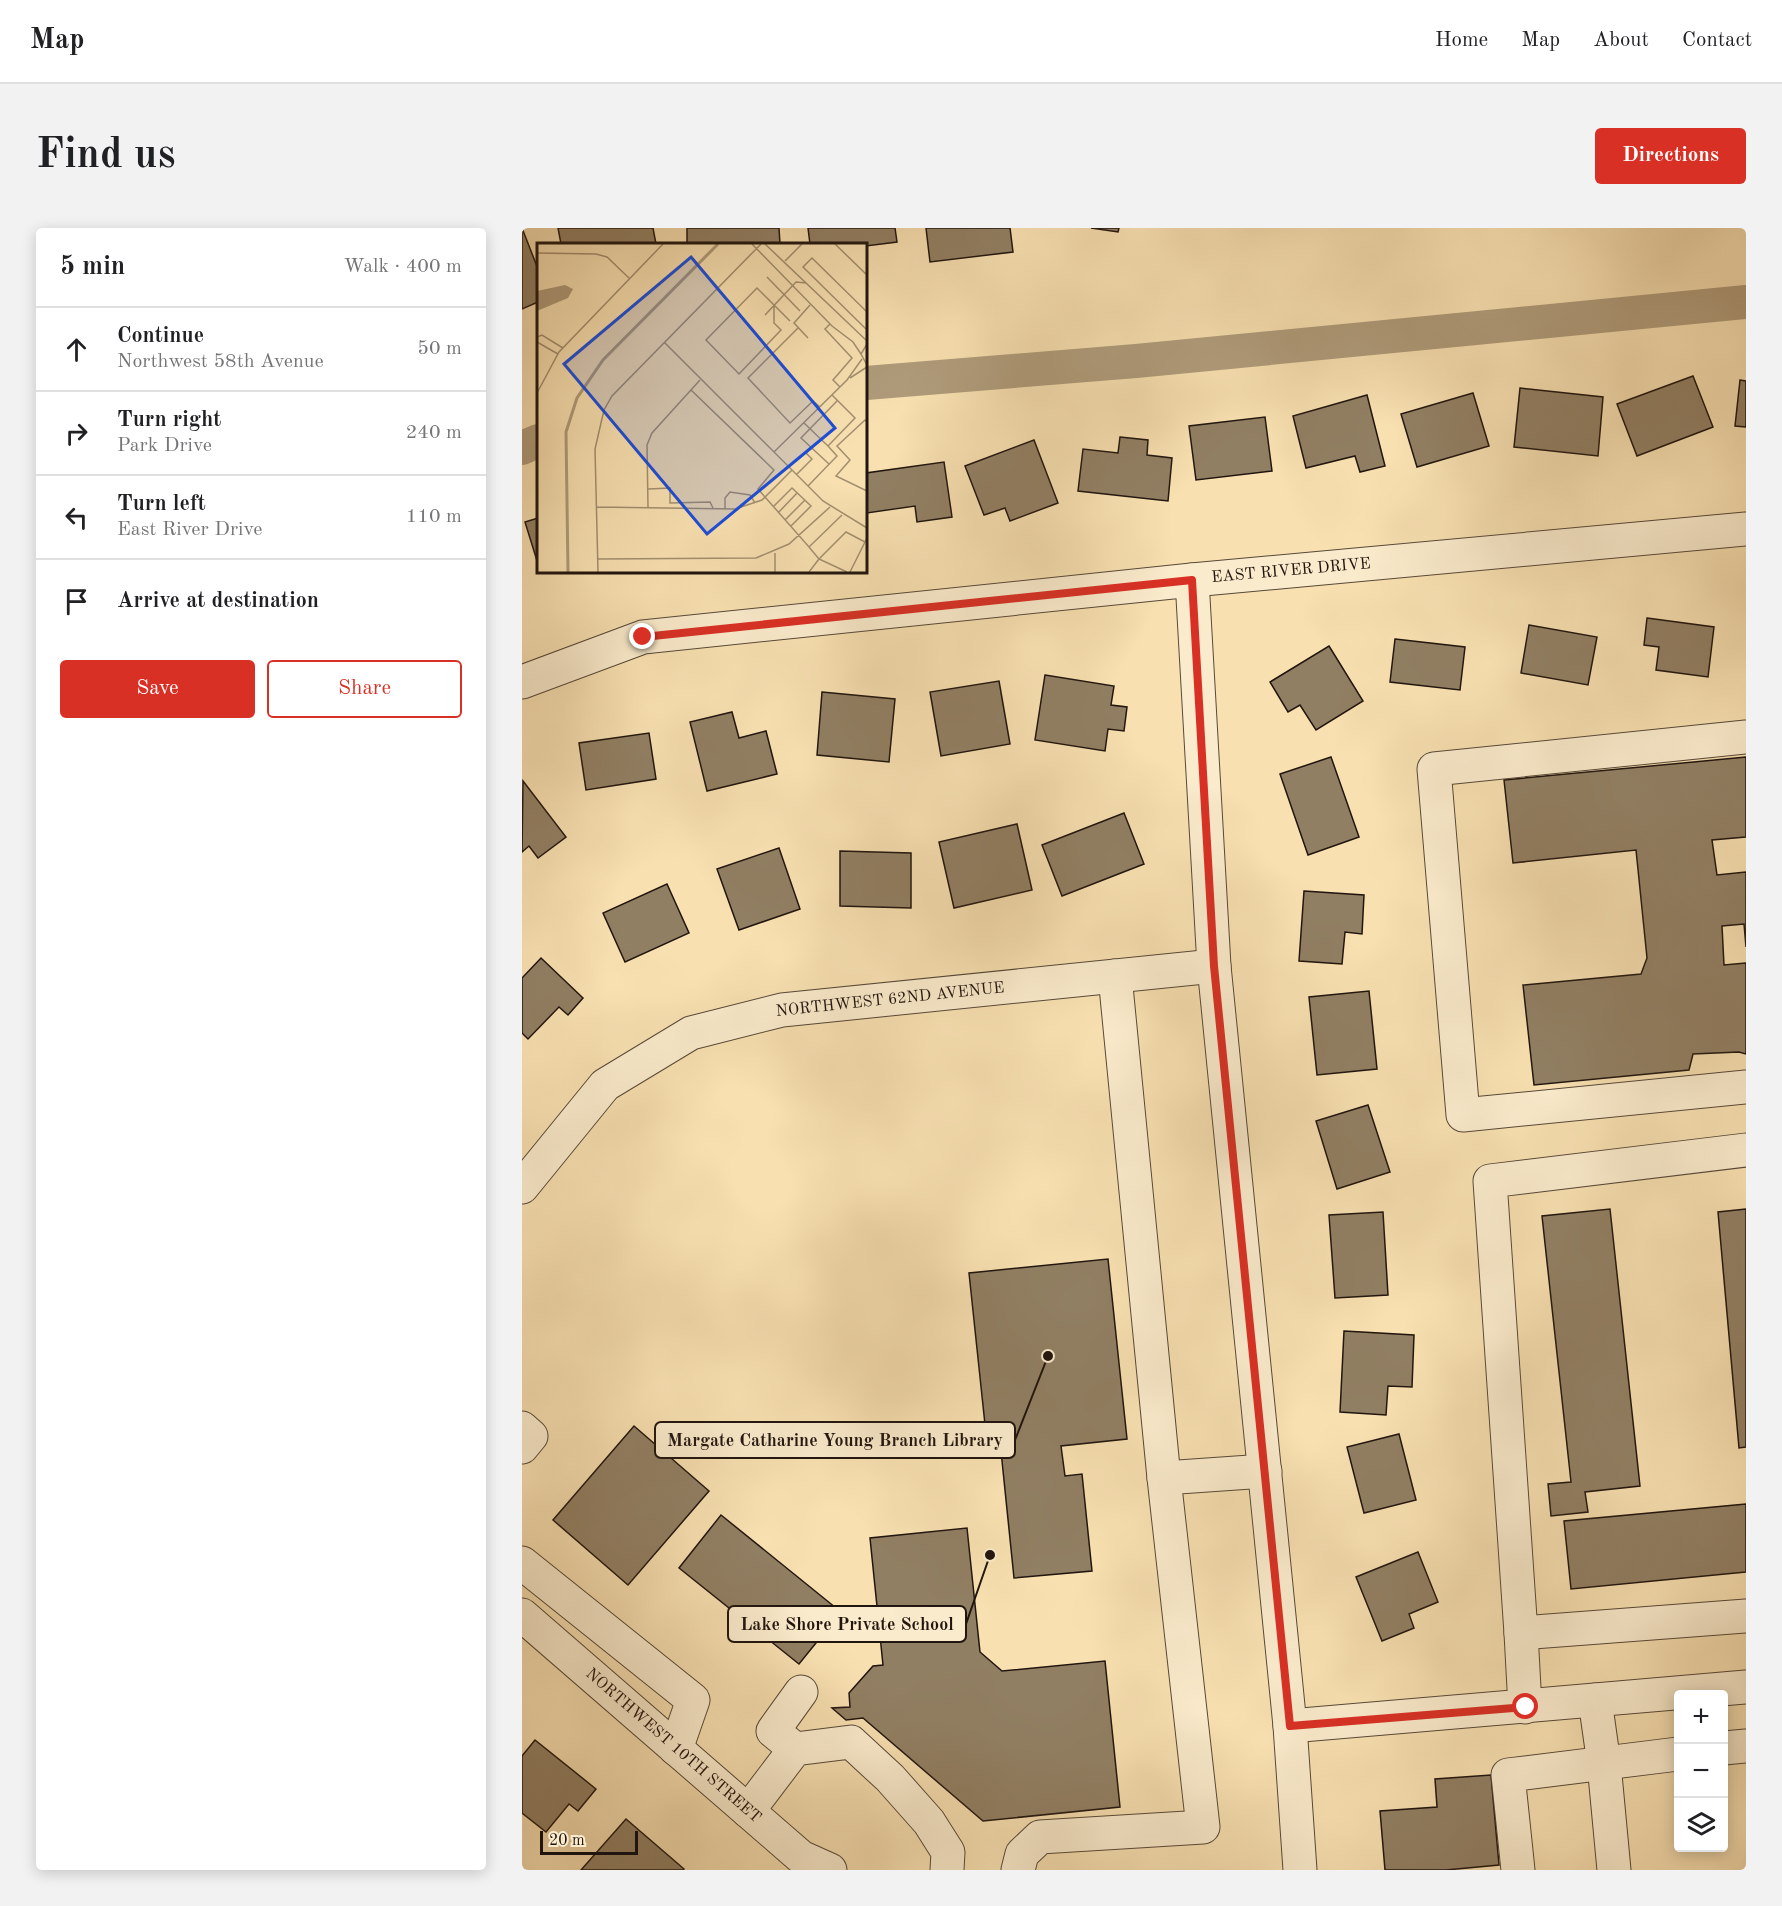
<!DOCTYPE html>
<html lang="en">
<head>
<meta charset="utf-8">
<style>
  :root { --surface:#fff; --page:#f2f2f2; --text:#202124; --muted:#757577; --line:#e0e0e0; --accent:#d93025 }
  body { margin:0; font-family:"Old Standard TT",serif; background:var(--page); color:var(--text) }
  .controls { position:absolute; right:18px; bottom:18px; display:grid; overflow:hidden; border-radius:6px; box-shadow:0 3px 15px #0003 }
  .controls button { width:54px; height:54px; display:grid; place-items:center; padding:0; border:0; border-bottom:2px solid var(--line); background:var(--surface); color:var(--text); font:30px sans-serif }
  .scale { position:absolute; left:18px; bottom:15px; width:98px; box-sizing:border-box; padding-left:6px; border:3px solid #21150f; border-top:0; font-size:16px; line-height:21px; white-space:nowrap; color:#21150f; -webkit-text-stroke:4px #faebcc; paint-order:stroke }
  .stop { position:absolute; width:18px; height:18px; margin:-14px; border:4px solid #d93025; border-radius:50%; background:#fff }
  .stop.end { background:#d93025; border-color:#fff; box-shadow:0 2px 6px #0008 }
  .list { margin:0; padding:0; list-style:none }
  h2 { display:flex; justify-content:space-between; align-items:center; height:78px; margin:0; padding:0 24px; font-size:26px }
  h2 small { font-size:20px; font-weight:400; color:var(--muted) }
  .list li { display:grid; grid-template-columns:39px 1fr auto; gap:18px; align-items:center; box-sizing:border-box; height:84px; padding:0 24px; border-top:2px solid var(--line) }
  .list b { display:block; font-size:22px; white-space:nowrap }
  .list p { margin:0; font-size:20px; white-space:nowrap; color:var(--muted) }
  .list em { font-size:20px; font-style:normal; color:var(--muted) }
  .actions { display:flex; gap:12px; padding:18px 24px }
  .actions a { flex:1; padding:14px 0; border:2px solid var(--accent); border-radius:6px; text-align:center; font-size:21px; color:var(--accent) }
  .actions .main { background:var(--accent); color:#fff }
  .icon { flex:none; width:33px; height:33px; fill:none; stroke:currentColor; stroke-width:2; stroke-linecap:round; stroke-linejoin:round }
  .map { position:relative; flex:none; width:1224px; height:1642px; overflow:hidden; border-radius:6px }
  header { display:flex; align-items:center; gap:36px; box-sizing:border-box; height:84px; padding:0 30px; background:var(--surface); border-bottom:2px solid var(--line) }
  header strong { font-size:28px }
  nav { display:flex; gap:33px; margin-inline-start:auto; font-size:21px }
  .intro { display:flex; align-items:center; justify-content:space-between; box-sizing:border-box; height:144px; padding:0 36px }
  h1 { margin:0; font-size:42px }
  .button { padding:15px 27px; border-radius:6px; background:var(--accent); color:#fff; font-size:21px; font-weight:700 }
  main { display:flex; gap:36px; padding:0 36px }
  aside { flex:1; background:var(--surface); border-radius:6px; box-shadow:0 3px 15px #0003 }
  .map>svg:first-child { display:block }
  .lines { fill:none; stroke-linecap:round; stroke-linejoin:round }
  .canal { stroke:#af9b7a; stroke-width:34 }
  .building { fill:#917f63; stroke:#21150f; stroke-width:1.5 }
  .minor-casing { stroke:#574838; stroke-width:35 }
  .minor { stroke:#faebcc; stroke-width:33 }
  .route { stroke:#d93025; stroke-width:8 }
  .labels { text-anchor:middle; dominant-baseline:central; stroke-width:5; stroke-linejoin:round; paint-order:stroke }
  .street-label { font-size:16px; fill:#21150f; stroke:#faebcc }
  .inset-river { fill:none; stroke:#af9b7a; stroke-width:3 }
  .inset-road { fill:none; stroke:#a28f70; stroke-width:1.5 }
  .view { fill:#1d4ed8; fill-opacity:0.15; stroke:#1d4ed8; stroke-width:3 }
  .inset-edge { fill:none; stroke:#21150f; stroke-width:3 }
  .leader { fill:none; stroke:#21150f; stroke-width:2 }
  .callout-dot { fill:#21150f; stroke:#faebcc; stroke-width:2 }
  .callout { fill:#faebcc; stroke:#21150f; stroke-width:2 }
  .callout-label { font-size:18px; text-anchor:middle; font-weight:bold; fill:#21150f }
</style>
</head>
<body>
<header>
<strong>Map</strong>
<nav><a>Home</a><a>Map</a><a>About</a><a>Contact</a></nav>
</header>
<div class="intro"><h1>Find us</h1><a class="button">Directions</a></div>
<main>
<aside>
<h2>5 min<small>Walk · 400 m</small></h2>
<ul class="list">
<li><svg class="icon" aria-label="ahead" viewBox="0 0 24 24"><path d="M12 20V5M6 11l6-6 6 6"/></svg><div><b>Continue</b><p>Northwest 58th Avenue</p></div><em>50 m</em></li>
<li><svg class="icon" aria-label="right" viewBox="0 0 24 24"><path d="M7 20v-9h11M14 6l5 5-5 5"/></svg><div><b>Turn right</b><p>Park Drive</p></div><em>240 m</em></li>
<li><svg class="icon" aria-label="left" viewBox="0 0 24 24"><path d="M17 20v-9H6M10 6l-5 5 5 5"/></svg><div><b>Turn left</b><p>East River Drive</p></div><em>110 m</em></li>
<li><svg class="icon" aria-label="arrive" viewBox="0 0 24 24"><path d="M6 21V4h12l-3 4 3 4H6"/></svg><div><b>Arrive at destination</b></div></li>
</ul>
<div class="actions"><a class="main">Save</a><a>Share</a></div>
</aside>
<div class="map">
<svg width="1224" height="1642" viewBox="0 0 1224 1642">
  <rect width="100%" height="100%" fill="#f8e0b1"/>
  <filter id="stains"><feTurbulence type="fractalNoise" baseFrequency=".00333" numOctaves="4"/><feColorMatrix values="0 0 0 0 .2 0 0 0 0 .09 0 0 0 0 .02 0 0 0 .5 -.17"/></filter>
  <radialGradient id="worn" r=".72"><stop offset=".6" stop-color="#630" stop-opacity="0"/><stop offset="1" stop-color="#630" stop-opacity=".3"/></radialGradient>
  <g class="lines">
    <g class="canal">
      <path d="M344,155L614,133L1224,74"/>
      <path d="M0,220L16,213"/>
    </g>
  </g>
  <g class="building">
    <path d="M0,0L16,41V74L0,81Z"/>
    <path d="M36,0H131L134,16H39Z"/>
    <path d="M165,0H257L258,16H165Z"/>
    <path d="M286,0H373L375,14L344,18V16H288Z"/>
    <path d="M404,0H488L491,24L408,34Z"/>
    <path d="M569,0H597L596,4Z"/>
    <path d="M1171,148L1191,199L1115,228L1095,176Z"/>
    <path d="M1218,152L1224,153V199L1213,198Z"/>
    <path d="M998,160L1081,169L1076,228L992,219Z"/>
    <path d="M951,165L967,218L895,239L879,186Z"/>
    <path d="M845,167L863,238L838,244L833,228L784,240L771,188Z"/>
    <path d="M743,189L750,243L674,252L667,198Z"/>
    <path d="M598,209L626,212L625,227L650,230L646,273L556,263L561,221L596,225Z"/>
    <path d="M512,212L536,275L488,293L483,280L462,287L443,238Z"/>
    <path d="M422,234L430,289L395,294L393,278L345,285L344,245Z"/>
    <path d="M16,290V336L3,294Z"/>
    <path d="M1125,390L1192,399L1186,449L1134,442L1137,419L1122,417Z"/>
    <path d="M1007,397L1075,409L1066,457L999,445Z"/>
    <path d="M873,411L943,419L938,462L868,454Z"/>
    <path d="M807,418L841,473L794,502L778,477L766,484L748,454Z"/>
    <path d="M523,447L592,458L589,477L605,479L602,503L586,501L583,523L513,512Z"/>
    <path d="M477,453L488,516L419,528L408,464Z"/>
    <path d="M300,464L373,471L367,534L295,527Z"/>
    <path d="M210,484L217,510L244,503L255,546L185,563L168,494Z"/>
    <path d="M127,505L134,551L64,562L57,515Z"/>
    <path d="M809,529L837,609L786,627L758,546Z"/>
    <path d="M1224,529V609L1190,612L1195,647L1224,644V719L1222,696L1200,698L1202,737L1224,735V826L1217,824L1171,826L1167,842L1012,857L1001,757L1119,746L1125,730L1114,622L991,635L982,552Z"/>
    <path d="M1,553L44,609L16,630L7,618L0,624Z"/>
    <path d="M602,585L622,636L540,668L520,617Z"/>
    <path d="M495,596L510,662L432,680L417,614Z"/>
    <path d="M257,620L278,681L217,702L195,641Z"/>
    <path d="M318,623L389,625V680L318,678Z"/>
    <path d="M145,656L167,705L103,734L81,685Z"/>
    <path d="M782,663L842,667L840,706L823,704L820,736L777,733Z"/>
    <path d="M19,730L61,770L46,787L37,779L6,811L0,805V750Z"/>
    <path d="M847,763L855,841L795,847L787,769Z"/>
    <path d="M846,877L868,944L815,961L794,893Z"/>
    <path d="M1088,981L1118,1258L1063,1264L1066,1284L1029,1288L1026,1256L1049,1254L1020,988Z"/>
    <path d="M1224,981V1219L1217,1220L1196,984Z"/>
    <path d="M861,984L866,1067L813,1070L807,987Z"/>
    <path d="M586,1031L605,1211L539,1218L543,1248L560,1246L570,1343L492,1350L479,1223L466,1225L447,1045Z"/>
    <path d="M822,1103L892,1107L890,1159L866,1158L864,1187L818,1184Z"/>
    <path d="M112,1198L187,1263L106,1357L31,1292Z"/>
    <path d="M877,1206L894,1272L842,1285L825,1219Z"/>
    <path d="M1224,1276V1344L1049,1361L1042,1293Z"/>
    <path d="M199,1287L319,1384L277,1436L157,1340Z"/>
    <path d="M445,1300L458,1424L480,1443L583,1433L598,1579L461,1593L341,1490L324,1492L310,1480L328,1479L327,1465L351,1438L361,1437L348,1310Z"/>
    <path d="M896,1324L916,1374L887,1386L892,1400L860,1413L834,1349Z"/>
    <path d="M13,1512L74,1561L56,1583L47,1576L24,1604L0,1585V1528Z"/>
    <path d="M969,1547L977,1637L924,1642H863L858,1583L915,1579L913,1551Z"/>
    <path d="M104,1591L162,1641L161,1642H59Z"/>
  </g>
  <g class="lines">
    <g class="minor-casing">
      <g id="minor">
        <path d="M670,352L692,738L768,1498L778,1642"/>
        <path d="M0,454L121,409L670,352L1224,301"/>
        <path d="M1224,509L912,541L941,887L1224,859"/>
        <path d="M1224,922L968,953L999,1405L1224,1388"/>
        <path d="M0,959L83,857L169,805L260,782L692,738"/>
        <path d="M0,1200L9,1208L0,1219"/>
        <path d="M642,1250L743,1243"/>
        <path d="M0,1335L171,1472L154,1521"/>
        <path d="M0,1387L279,1629L308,1642"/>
        <path d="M999,1405L1003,1479"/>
        <path d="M1073,1472L1082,1536L1092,1642"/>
        <path d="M768,1498L1224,1459"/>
        <path d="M1202,1520L1224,1518"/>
        <path d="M273,1521L251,1503L279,1464"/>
        <path d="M226,1583L273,1521L329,1514L368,1550L407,1594L426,1624L425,1642"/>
        <path d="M496,1642L500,1626L518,1609L681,1599L642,1250L593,748"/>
        <path d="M996,1642L986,1547L1156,1526"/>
      </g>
    </g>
    <use href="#minor" class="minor"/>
  </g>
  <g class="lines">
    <path class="route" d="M121,409L670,352L692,738L768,1498L1004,1479"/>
  </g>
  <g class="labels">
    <g class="street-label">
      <text transform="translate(769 343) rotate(-5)">EAST RIVER DRIVE</text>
      <text transform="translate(368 772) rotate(-6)">NORTHWEST 62ND AVENUE</text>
      <text transform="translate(151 1518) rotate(41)">NORTHWEST 10TH STREET</text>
    </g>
  </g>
  <g transform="translate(15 15)">
    <rect width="330" height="330" fill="#f8e0b1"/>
    <path d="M28,42L36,46L31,55L0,68V48Z" fill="#af9b7a"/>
    <path class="inset-river" d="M31,329L29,189L40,155L66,117L181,1"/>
    <path class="inset-road" d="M215,1L295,83L316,99L324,111M228,1L330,98M298,1L330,32M0,10L59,11L70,14L92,35M248,18L265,1M230,34L263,68M237,62V80L244,87L202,131L169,97L220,45L253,78M330,69L275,15L266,24L330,87M228,72L259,39L269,40M293,81L288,86L315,115L296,137L303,144M261,85L211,135L253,180L276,158L283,164M0,94L5,92L26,105M271,95L257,80L273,62M0,99L21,111M127,99L286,258L330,285M330,101L324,111L330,122M313,135L330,124M154,147L237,227L221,246L272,304L305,272M0,150L22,109L126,1M330,179L328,177L300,203L313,217L299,233L330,248M267,180L291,203L318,175L295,152M237,209L310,137L325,116M292,221L264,195L300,158M259,232L275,216L269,210L275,205M271,243L300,213L291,203M111,246L133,245V260L173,259L176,265M59,264L198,266L225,257L255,227M111,264L110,202L115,190L163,137M236,264L255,245L274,263L254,283M188,266V255L193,249L213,252L218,260M241,270L260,250M248,277L268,257M238,310V329M60,316L219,315L252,301L293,264M61,329L58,206L67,167L75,153L224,1M272,329L282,316L272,304M310,329L282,316L309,289L328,299M313,329L330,295"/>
    <path class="view" d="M154,14L298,185L170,291L27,121Z"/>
    <rect width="330" height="330" class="inset-edge"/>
  </g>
  <path class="leader" d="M526 1128L493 1212M468 1327L444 1396"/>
  <g class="callout-dot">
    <circle cx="526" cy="1128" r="6"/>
    <circle cx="468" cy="1327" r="6"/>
  </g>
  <g class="callout">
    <rect x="133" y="1194" width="360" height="36" rx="6"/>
    <rect x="206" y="1378" width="238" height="36" rx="6"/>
  </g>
  <g class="callout-label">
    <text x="313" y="1218">Margate Catharine Young Branch Library</text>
    <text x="325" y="1402">Lake Shore Private School</text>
  </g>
  <rect width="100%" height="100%" filter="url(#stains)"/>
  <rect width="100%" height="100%" fill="url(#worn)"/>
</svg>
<div class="controls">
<button>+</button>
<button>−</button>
<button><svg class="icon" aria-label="layers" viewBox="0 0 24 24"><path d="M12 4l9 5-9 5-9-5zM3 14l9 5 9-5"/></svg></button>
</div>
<div class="scale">20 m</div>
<div class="stop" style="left:1004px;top:1479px"></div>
<div class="stop end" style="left:121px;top:409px"></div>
</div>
</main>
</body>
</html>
